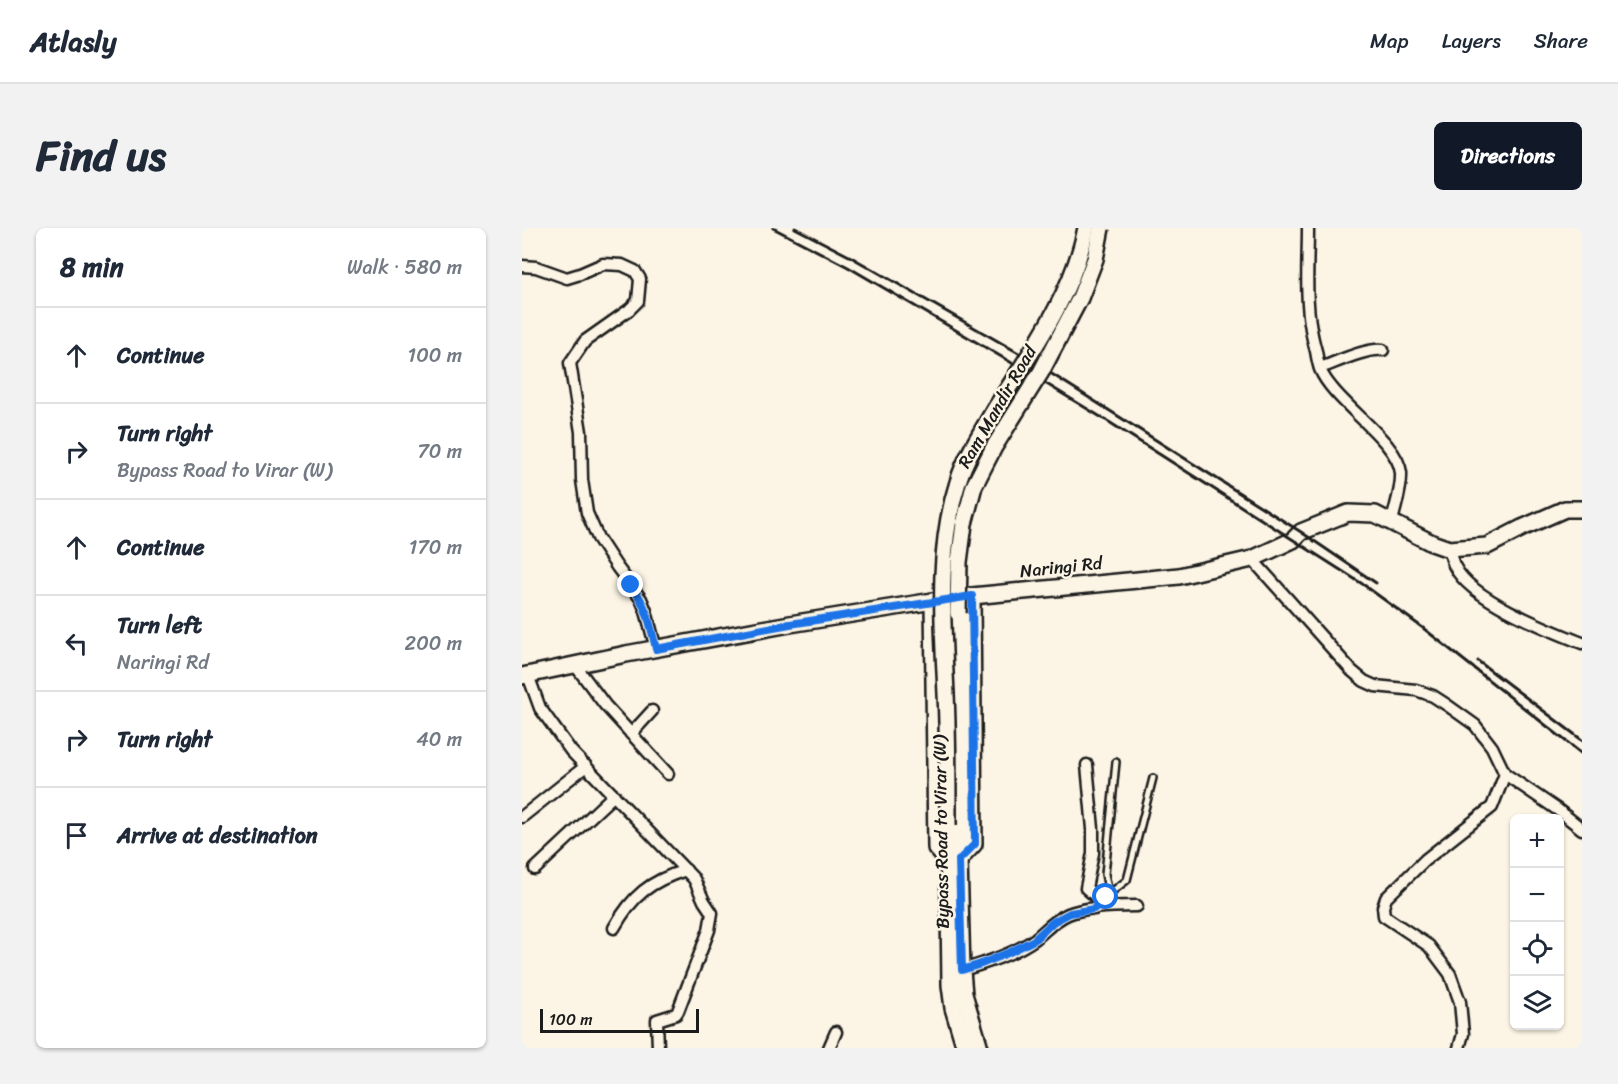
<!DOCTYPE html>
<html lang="en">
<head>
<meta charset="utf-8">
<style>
  :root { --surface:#fff; --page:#f2f2f3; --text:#1f2937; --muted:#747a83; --line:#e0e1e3; --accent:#111827 }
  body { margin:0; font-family:Sriracha,sans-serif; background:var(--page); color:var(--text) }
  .controls { position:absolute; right:18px; bottom:18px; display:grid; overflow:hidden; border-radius:9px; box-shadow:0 2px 4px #0004 }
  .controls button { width:54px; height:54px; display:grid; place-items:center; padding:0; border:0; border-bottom:2px solid var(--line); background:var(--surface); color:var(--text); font:30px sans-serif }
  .scale { position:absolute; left:18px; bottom:15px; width:159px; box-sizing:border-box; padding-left:6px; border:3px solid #1c1c1c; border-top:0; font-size:16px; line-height:21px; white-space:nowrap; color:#1c1c1c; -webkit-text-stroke:4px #fcf5e5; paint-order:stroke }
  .stop { position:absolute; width:18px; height:18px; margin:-14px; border:4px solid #1a73e8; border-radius:50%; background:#fff }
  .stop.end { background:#1a73e8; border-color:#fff; box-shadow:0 2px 6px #0008 }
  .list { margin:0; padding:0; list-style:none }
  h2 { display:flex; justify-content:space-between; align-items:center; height:78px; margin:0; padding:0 24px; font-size:26px }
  h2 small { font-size:20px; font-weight:400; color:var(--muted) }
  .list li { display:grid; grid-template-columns:39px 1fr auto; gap:18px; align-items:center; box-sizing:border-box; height:96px; padding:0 24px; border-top:2px solid var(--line) }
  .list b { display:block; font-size:22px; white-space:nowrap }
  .list p { margin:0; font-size:20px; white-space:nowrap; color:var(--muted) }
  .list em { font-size:20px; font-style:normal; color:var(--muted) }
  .icon { flex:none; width:33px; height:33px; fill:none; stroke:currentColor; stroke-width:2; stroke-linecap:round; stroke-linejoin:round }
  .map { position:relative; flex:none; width:1060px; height:820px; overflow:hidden; border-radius:9px }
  header { display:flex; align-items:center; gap:36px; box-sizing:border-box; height:84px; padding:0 30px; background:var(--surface); border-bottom:2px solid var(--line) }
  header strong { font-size:28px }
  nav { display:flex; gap:33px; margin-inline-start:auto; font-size:21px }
  .intro { display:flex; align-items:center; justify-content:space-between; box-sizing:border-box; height:144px; padding:0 36px }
  h1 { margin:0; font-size:42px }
  .button { padding:15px 27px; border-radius:9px; background:var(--accent); color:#fff; font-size:21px; font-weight:700 }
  main { display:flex; gap:36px; padding:0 36px }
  aside { flex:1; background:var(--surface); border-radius:9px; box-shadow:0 2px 4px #0004 }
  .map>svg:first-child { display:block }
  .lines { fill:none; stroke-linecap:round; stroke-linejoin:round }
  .lane-casing { stroke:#1c1c1c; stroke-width:10 }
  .street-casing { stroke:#1c1c1c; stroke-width:15 }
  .secondary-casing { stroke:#1c1c1c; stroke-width:20 }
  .lane { stroke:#fcf5e5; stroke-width:5 }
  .street { stroke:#fcf5e5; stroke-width:10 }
  .secondary { stroke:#fcf5e5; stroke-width:15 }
  .rail { stroke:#1c1c1c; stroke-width:3 }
  .secondary-bridge-casing { stroke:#1c1c1c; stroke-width:20; stroke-linecap:butt }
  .secondary-bridge { stroke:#fcf5e5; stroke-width:15 }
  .route { stroke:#1a73e8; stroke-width:8 }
  .labels { text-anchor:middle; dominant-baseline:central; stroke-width:5; stroke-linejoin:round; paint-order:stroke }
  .street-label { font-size:18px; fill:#1c1c1c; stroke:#fcf5e5 }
</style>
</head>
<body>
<header>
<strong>Atlasly</strong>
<nav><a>Map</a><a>Layers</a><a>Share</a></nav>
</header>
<div class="intro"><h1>Find us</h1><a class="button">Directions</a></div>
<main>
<aside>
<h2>8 min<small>Walk · 580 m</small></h2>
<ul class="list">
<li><svg class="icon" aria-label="ahead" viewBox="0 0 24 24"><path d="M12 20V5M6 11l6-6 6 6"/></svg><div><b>Continue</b></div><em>100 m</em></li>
<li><svg class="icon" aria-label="right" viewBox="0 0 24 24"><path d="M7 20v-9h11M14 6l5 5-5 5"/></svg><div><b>Turn right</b><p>Bypass Road to Virar (W)</p></div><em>70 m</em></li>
<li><svg class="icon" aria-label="ahead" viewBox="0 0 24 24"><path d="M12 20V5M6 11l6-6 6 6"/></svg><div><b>Continue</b></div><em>170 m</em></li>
<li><svg class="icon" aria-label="left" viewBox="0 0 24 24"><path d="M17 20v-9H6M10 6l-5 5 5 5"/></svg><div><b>Turn left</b><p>Naringi Rd</p></div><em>200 m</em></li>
<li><svg class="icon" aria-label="right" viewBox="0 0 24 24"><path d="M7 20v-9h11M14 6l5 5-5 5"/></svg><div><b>Turn right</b></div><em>40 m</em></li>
<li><svg class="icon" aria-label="arrive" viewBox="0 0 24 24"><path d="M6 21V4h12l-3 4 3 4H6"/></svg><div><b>Arrive at destination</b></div></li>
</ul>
</aside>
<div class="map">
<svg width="1060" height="820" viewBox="0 0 1060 820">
  <rect width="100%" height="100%" fill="#fcf5e5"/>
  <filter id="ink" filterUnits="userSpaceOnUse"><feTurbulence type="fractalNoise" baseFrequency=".0167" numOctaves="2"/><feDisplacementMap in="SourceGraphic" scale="12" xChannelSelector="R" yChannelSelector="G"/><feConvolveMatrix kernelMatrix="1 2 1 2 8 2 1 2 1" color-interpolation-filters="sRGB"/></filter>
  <g filter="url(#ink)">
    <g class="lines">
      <g class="lane-casing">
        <g id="lane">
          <path d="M587,666L583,646L594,534"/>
          <path d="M580,674L587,666L605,652L631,550"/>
        </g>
      </g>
      <g class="street-casing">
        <g id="street">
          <path d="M786,0C786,31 783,70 789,101C790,108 792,116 794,123C795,129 796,135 798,141C811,174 876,212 879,245C880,261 873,278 870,294"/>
          <path d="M0,38L14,39L45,50L58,46L81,36L100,37L113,43L118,51L116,73L107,82L63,113L48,135L59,204L60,252L65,285L76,310L95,339L119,371L124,383L134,421"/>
          <path d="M798,140C815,134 844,120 861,122"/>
          <path d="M927,321C929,327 930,334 933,339C949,372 1027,402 1060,415"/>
          <path d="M730,331L830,443L842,453L853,458L894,462L911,468L925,477L953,497L970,519L983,546L1036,582L1060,601"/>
          <path d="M53,437L83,477L146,546"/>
          <path d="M6,447L18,480L49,523L172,651L182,673L190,685L187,702L156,783L154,786L135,792L136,820"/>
          <path d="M109,506L130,483"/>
          <path d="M565,537L571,601V625L564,660L580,674L572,681"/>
          <path d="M0,589L64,538"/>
          <path d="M13,641L92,567"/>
          <path d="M92,700C110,668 128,653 164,642"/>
          <path d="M440,742C464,735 492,726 513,711C524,702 532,692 546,686C563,679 596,678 615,678"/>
          <path d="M307,820L314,804"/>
          <path d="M937,820L941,806L938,774L928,746L907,718L862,688L861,679L864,670L903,632L970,579L983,546"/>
        </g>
      </g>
      <g class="secondary-casing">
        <g id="secondary">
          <path d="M411,373L414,620L426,633"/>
          <path d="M436,385L439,549L437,632L440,742L442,766L458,820"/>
          <path d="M0,448L104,426L268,396L411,373L450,368L657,348L730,331L771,312L779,304L826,285L853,286L910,315L927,321L965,318L1000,300L1043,281H1060"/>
          <path d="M426,597L428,757L431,780L443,820"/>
          <path d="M437,632L452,616L450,368"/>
        </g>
      </g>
      <use href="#lane" class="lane"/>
      <use href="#street" class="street"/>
      <use href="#secondary" class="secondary"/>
      <g class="rail">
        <path d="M251,0L326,39L490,135L587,194L842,357L901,400L1060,526"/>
        <path d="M273,0L329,29L495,124L779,304L854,355"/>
        <path d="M956,433L1060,512"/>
      </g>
      <g class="secondary-bridge-casing">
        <g id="secondary-bridge">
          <path d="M436,385L437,334L442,296L452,258L472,219L519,144L558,70L573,31L579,0"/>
          <path d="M426,597C426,553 426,510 424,466C421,396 414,322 436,254C443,230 460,203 473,181C509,124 551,67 564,0"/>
        </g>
      </g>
      <use href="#secondary-bridge" class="secondary-bridge"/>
    </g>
  </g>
  <g class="lines" filter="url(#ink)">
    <path class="route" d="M109,357C125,378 128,395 134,421L268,396L450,368L453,616L437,632L440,742L459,736L488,724L512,712L531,694L548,685L572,681L584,669"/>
  </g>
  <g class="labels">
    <g class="street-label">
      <text transform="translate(475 179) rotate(-60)">Ram Mandir Road</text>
      <text transform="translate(539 339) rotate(-6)">Naringi Rd</text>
      <text transform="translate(419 604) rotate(-91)">Bypass Road to Virar (W)</text>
    </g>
  </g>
</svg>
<div class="controls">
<button>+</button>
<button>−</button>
<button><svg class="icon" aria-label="locate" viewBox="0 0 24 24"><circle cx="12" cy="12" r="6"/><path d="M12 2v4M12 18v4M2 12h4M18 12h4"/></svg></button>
<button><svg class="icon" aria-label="layers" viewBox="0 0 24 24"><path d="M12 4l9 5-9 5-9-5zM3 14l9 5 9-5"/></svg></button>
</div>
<div class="scale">100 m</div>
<div class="stop" style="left:584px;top:669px"></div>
<div class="stop end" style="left:109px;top:357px"></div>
</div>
</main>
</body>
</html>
